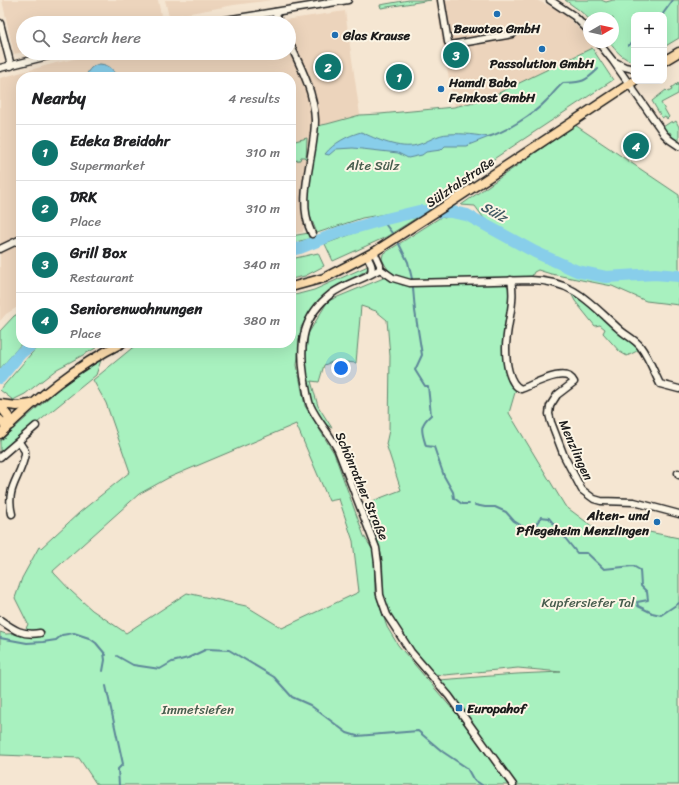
<!DOCTYPE html>
<html lang="en">
<head>
<meta charset="utf-8">
<style>
  :root { --surface:#fff; --page:#f6f6f6; --text:#202124; --muted:#757577; --line:#e0e0e0; --accent:#0f766e }
  body { margin:0; font-family:Sriracha,sans-serif; background:var(--page); color:var(--text) }
  .controls { position:absolute; right:12px; top:12px; display:grid; overflow:hidden; border-radius:8px; box-shadow:0 4px 16px #0002 }
  .controls button { width:36px; height:36px; display:grid; place-items:center; padding:0; border:0; border-bottom:1px solid var(--line); background:var(--surface); color:var(--text); font:20px sans-serif }
  .compass { position:absolute; left:583px; top:12px; width:36px; height:36px; border-radius:50%; background:var(--surface); box-shadow:0 4px 16px #0002; rotate:81deg }
  .you { position:absolute; left:341px; top:368px; width:14px; height:14px; margin:-10px; border:3px solid #fff; border-radius:50%; background:#1a73e8; box-shadow:0 0 0 6px #1a73e833 }
  .badge { display:grid; place-items:center; width:26px; height:26px; border-radius:50%; background:var(--accent); color:#fff; font-size:13px; font-weight:700 }
  .pin { position:absolute; translate:-50% -50%; border:2px solid #fff; box-shadow:0 1px 4px #0006 }
  .list { margin:0; padding:0; list-style:none }
  h2 { display:flex; justify-content:space-between; align-items:center; height:52px; margin:0; padding:0 16px; font-size:17px }
  h2 small { font-size:13px; font-weight:400; color:var(--muted) }
  .list li { display:grid; grid-template-columns:26px 1fr auto; gap:12px; align-items:center; box-sizing:border-box; height:56px; padding:0 16px; border-top:1px solid var(--line) }
  .list b { display:block; font-size:15px; white-space:nowrap }
  .list p { margin:0; font-size:13px; white-space:nowrap; color:var(--muted) }
  .list em { font-size:13px; font-style:normal; color:var(--muted) }
  .icon { flex:none; width:22px; height:22px; fill:none; stroke:currentColor; stroke-width:2; stroke-linecap:round; stroke-linejoin:round }
  .map { position:relative; flex:none; width:679px; height:785px; overflow:hidden }
  .search { position:absolute; background:var(--surface); box-shadow:0 4px 16px #0002; left:16px; top:16px; width:280px; height:44px; display:flex; align-items:center; gap:10px; box-sizing:border-box; padding:0 14px; border-radius:22px; color:var(--muted); font-size:15px }
  .panel { position:absolute; background:var(--surface); box-shadow:0 4px 16px #0002; left:16px; top:72px; width:280px; height:276px; border-radius:16px }
  .map>svg:first-child { display:block }
  .built { fill:#ecd4bc }
  .green { fill:#a8f1bf; stroke:#62866e; fill-rule:evenodd }
  .water { fill:#88ceea; stroke:#5d8798 }
  .lines { fill:none; stroke-linecap:round; stroke-linejoin:round }
  .stream { stroke:#5d8798; stroke-width:2 }
  .river { stroke:#88ceea; stroke-width:12 }
  .minor-casing { stroke:#1c1c1c; stroke-width:9 }
  .major-casing { stroke:#1c1c1c; stroke-width:11 }
  .minor { stroke:#fcf5e5; stroke-width:6 }
  .major { stroke:#fddcac; stroke-width:8 }
  .poi-dot { fill:#1f6fb2; stroke:#fcf5e5; stroke-width:1.5 }
  .labels { text-anchor:middle; dominant-baseline:central; stroke-width:4; stroke-linejoin:round; paint-order:stroke }
  .poi-label { font-size:13px; font-weight:bold; fill:#1c1c1c; stroke:#fcf5e5; text-anchor:start }
  .park-label { font-size:13px; fill:#465c4d; stroke:#fcf5e5 }
  .street-label { font-size:13px; fill:#1c1c1c; stroke:#fcf5e5 }
  .water-label { font-size:14px; font-style:italic; fill:#425a64; stroke:#fcf5e5 }
</style>
</head>
<body>
<div class="map">
<svg width="679" height="785" viewBox="0 0 679 785">
  <rect width="100%" height="100%" fill="#f5e6d2"/>
  <filter id="ink" filterUnits="userSpaceOnUse"><feTurbulence type="fractalNoise" baseFrequency=".025" numOctaves="2"/><feDisplacementMap in="SourceGraphic" scale="8" xChannelSelector="R" yChannelSelector="G"/><feConvolveMatrix kernelMatrix="1 2 1 2 8 2 1 2 1" color-interpolation-filters="sRGB"/></filter>
  <g filter="url(#ink)">
    <g class="built">
      <path d="M2,0H158L162,21L154,23H23V52L14,54Z"/>
      <path d="M165,0H273L234,5L169,17Z"/>
      <path d="M436,0H536L562,11L589,39V42H591L595,47L486,99L455,107L445,59Z"/>
      <path d="M345,11L360,115L327,124L317,126L303,232L291,234V77H21V305L6,314L0,321V78L56,63L100,53H289V23H264Z"/>
    </g>
    <g class="green">
      <path d="M409,0H431L381,8L380,5Z"/>
      <path d="M565,0H601L606,2L613,0H679V38L664,47V15H634V62C623,59 616,51 609,42H613V18L589,19L579,10Z"/>
      <path d="M592,48L613,80L477,170L426,207L362,218L317,233L306,206L317,126L327,124L360,115L380,114L454,107L486,99Z"/>
      <path d="M679,82L678,94L661,103L669,117L667,119L665,116L662,118L652,101L666,90L668,92L672,90L671,88L676,84L677,86V84Z"/>
      <path d="M672,121L673,123L676,121L679,127V142L669,135L671,134L670,132L668,133L663,127Z"/>
      <path d="M575,125L679,195V305L646,301L612,286L551,274L538,270L534,272L531,278L414,281C397,277 390,276 382,259L383,254L441,217L445,218L452,212L497,236L475,206L461,205Z"/>
      <path d="M307,138L306,159L304,157H301L300,160L291,161V142Z"/>
      <path d="M418,217L386,237L333,261L325,244L379,224Z"/>
      <path d="M309,233V239L291,243V236Z"/>
      <path d="M318,253L324,266L305,276L291,279V259Z"/>
      <path d="M368,266L367,270L324,295L301,327L297,365L305,406L334,453L364,536L374,552L375,592L387,627L398,645L465,724L508,785H97L79,758L0,755V632L6,634L24,633L28,624L15,598L22,578L39,547L41,548L80,512L130,472L106,403L93,380L137,344L140,343H291V296L314,290ZM296,424L329,501L339,499L353,541L359,592L282,628L246,606L187,593L126,633L92,610L71,591L54,573L53,571L139,494L168,478Z"/>
      <path d="M386,277L402,285L411,286L498,282C510,284 509,288 510,299C508,321 497,374 516,389L509,413L565,506L597,530L644,531L679,538V785H516L463,709L439,680L517,674L561,672L518,668L445,675L433,674C416,653 396,631 386,605C381,591 384,575 382,559C379,540 370,522 362,505L401,490L386,444L389,430L390,356L387,320L376,311L361,306L356,363L335,361L324,365L319,382L311,381L318,406L332,428L325,424L313,407L305,363L308,334L328,301Z"/>
      <path d="M574,292L639,350L627,356L620,352L603,333L605,329L600,325L595,326L575,301L572,295Z"/>
      <path d="M21,312V343H22L0,369V331L14,316Z"/>
      <path d="M44,343H93L96,348L57,369L25,394L13,400L0,390L37,347Z"/>
      <path d="M101,360L96,375L0,453V441L63,385Z"/>
    </g>
    <g class="water">
      <path d="M100,64C109,65 114,69 116,77H86C88,69 93,65 100,64Z"/>
      <path d="M361,132C376,139 400,150 417,145C428,142 437,134 449,134C463,133 476,135 489,137L466,146H445L441,150L426,152L422,155L408,158L398,153L353,148L336,149L329,155L325,154C334,143 347,136 361,132Z"/>
    </g>
    <g class="lines">
      <g class="stream">
        <path d="M662,15L673,0"/>
        <path d="M628,46L634,41"/>
        <path d="M488,137C505,132 534,114 546,101C552,95 557,88 563,83C581,82 584,83 598,69"/>
        <path d="M382,220L392,233"/>
        <path d="M399,244L408,262L412,279"/>
        <path d="M413,288L415,311L422,355L415,370L425,386H428L431,415C418,426 422,432 426,446L434,447L444,476L453,492L454,498L462,504H469"/>
        <path d="M475,505L485,507H495L506,512L514,521L531,532L541,517L549,518L577,553H587L604,569L633,566L640,570L641,586L647,592L648,600L637,602L638,606L652,613L661,615L679,603"/>
        <path d="M0,638L27,643L43,642L56,640L62,635L74,633L89,638L96,643L106,655"/>
        <path d="M117,656L133,665L160,669L172,662L188,658L207,649L229,650L274,677L292,697L310,705L347,733L357,736L418,731L443,752L467,768L473,779L482,785"/>
        <path d="M103,671L105,660L104,653"/>
        <path d="M106,686L123,764L118,769L119,785"/>
      </g>
      <g class="river">
        <path d="M291,250L300,248L340,232L382,220L419,211L452,212L467,215L535,252L577,271L606,277L655,274L679,276"/>
        <path d="M0,378L21,353L34,343"/>
      </g>
      <g class="minor-casing">
        <g id="minor">
          <path d="M441,0L448,42L450,45L513,34"/>
          <path d="M550,0L574,16L589,31"/>
          <path d="M275,12L280,23"/>
          <path d="M0,23L11,66"/>
          <path d="M207,23L348,0"/>
          <path d="M289,42C301,67 314,92 315,120C315,157 295,200 312,234"/>
          <path d="M598,42L613,61L664,134L670,140L679,146"/>
          <path d="M615,62L625,67L634,69"/>
          <path d="M0,68L60,53"/>
          <path d="M0,249L21,239"/>
          <path d="M374,252L380,265V269"/>
          <path d="M367,256C370,262 374,267 370,274"/>
          <path d="M380,269C365,279 346,283 331,294C303,316 299,342 304,376C306,385 307,396 310,405C317,421 330,434 338,450L376,548L378,563L380,595L387,615L411,652L449,696L513,785"/>
          <path d="M380,269L393,278L410,283L531,280C574,281 589,302 619,329C625,335 635,339 640,346C649,358 654,372 660,384L679,389"/>
          <path d="M511,280C516,303 506,325 506,348C506,360 508,384 521,389C533,385 566,365 574,382L557,395L550,406L549,414L551,422L564,456L582,490L594,499L601,501L634,502L679,514"/>
          <path d="M0,457L36,426"/>
          <path d="M678,473L679,475"/>
          <path d="M12,514C5,487 21,478 25,454V451L19,442"/>
          <path d="M0,620C14,630 23,636 40,633"/>
        </g>
      </g>
      <g class="major-casing">
        <g id="major">
          <path d="M664,61L679,52"/>
          <path d="M291,287L324,278L374,252L459,197L634,81"/>
          <path d="M0,404L17,406L31,404"/>
          <path d="M0,406L8,416L10,425"/>
          <path d="M0,420L7,427"/>
          <path d="M0,434C37,398 75,366 122,343"/>
        </g>
      </g>
      <use href="#minor" class="minor"/>
      <use href="#major" class="major"/>
    </g>
  </g>
  <g class="poi-dot">
    <circle cx="497" cy="14" r="4"/>
    <circle cx="335" cy="35" r="4"/>
    <circle cx="542" cy="49" r="4"/>
    <circle cx="441" cy="89" r="4"/>
    <circle cx="657" cy="522" r="4"/>
    <rect x="455" y="704" width="8" height="8" rx="2"/>
  </g>
  <g class="labels">
    <g class="poi-label">
      <text x="497" y="28" text-anchor="middle">Bewotec GmbH</text>
      <text x="343" y="35">Glas Krause</text>
      <text x="542" y="63" text-anchor="middle">Passolution GmbH</text>
      <text x="449" y="82">Hamdi Baba<tspan x="449" dy="15">Feinkost GmbH</tspan></text>
      <text x="649" y="515" text-anchor="end">Alten- und<tspan x="649" dy="15">Pflegeheim Menzlingen</tspan></text>
      <text x="467" y="708">Europahof</text>
    </g>
    <g class="park-label">
      <text x="373" y="165">Alte Sülz</text>
      <text x="588" y="602">Kupfersiefer Tal</text>
      <text x="198" y="709">Immetsiefen</text>
    </g>
    <g class="street-label">
      <text transform="translate(460 182) rotate(-34)">Sülztalstraße</text>
      <text transform="translate(576 450) rotate(66)">Menzlingen</text>
      <text transform="translate(362 486) rotate(67)">Schönrather Straße</text>
    </g>
    <g class="water-label">
      <text transform="translate(494 212) rotate(29)">Sülz</text>
    </g>
  </g>
</svg>
<div class="controls">
<button>+</button>
<button>−</button>
</div>
<svg class="compass" viewBox="-18 -18 36 36"><path d="M0-13l5 13h-10z" fill="#e53935"/><path d="M0 13l5-13h-10z" fill="#757577"/></svg>
<div class="you"></div>
<div class="pin badge" style="left:399px;top:77px">1</div>
<div class="pin badge" style="left:328px;top:67px">2</div>
<div class="pin badge" style="left:456px;top:55px">3</div>
<div class="pin badge" style="left:636px;top:146px">4</div>
<div class="search"><svg class="icon" aria-label="search" viewBox="0 0 24 24"><circle cx="10" cy="10" r="6"/><path d="M15 15l6 6"/></svg>Search here</div>
<section class="panel">
<h2>Nearby<small>4 results</small></h2>
<ul class="list">
<li><span class="badge">1</span><div><b>Edeka Breidohr</b><p>Supermarket</p></div><em>310 m</em></li>
<li><span class="badge">2</span><div><b>DRK</b><p>Place</p></div><em>310 m</em></li>
<li><span class="badge">3</span><div><b>Grill Box</b><p>Restaurant</p></div><em>340 m</em></li>
<li><span class="badge">4</span><div><b>Seniorenwohnungen</b><p>Place</p></div><em>380 m</em></li>
</ul>
</section>
</div>
</body>
</html>
